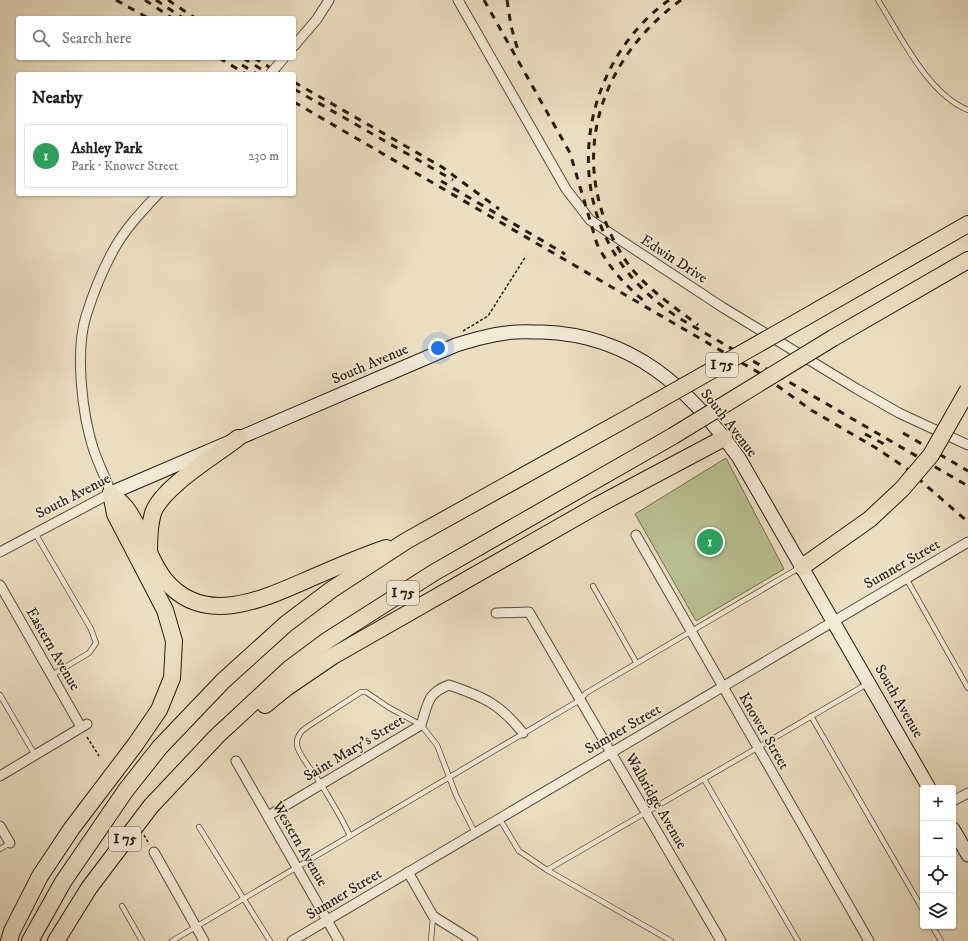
<!DOCTYPE html>
<html lang="en">
<head>
<meta charset="utf-8">
<style>
  :root { --surface:#fff; --page:#f2f2f2; --text:#222; --muted:#767676; --line:#e0e0e0; --accent:#8f2418 }
  body { margin:0; font-family:"IM FELL DW Pica",serif; background:var(--page); color:var(--text) }
  .controls { position:absolute; right:12px; bottom:12px; display:grid; overflow:hidden; border-radius:4px; box-shadow:0 1px 3px #0004 }
  .controls button { width:36px; height:36px; display:grid; place-items:center; padding:0; border:0; border-bottom:1px solid var(--line); background:var(--surface); color:var(--text); font:20px sans-serif }
  .you { position:absolute; left:438px; top:348px; width:14px; height:14px; margin:-10px; border:3px solid #fff; border-radius:50%; background:#1a73e8; box-shadow:0 0 0 6px #1a73e833 }
  .badge { display:grid; place-items:center; width:26px; height:26px; border-radius:50%; background:var(--accent); color:#fff; font-size:13px; font-weight:700 }
  .pin { position:absolute; translate:-50% -50%; border:2px solid #fff; box-shadow:0 1px 4px #0006 }
  .list { margin:0; padding:0; list-style:none }
  h2 { display:flex; justify-content:space-between; align-items:center; height:52px; margin:0; padding:0 16px; font-size:17px }
  h2 small { font-size:13px; font-weight:400; color:var(--muted) }
  .list li { display:grid; grid-template-columns:26px 1fr auto; gap:12px; align-items:center; box-sizing:border-box; height:64px; margin:0 8px 8px; padding:0 8px; border:1px solid var(--line); border-radius:4px }
  .list b { display:block; font-size:15px; white-space:nowrap }
  .list p { margin:0; font-size:13px; white-space:nowrap; color:var(--muted) }
  .list em { font-size:13px; font-style:normal; color:var(--muted) }
  .icon { flex:none; width:22px; height:22px; fill:none; stroke:currentColor; stroke-width:2; stroke-linecap:round; stroke-linejoin:round }
  .map { position:relative; flex:none; width:968px; height:941px; overflow:hidden }
  .search { position:absolute; background:var(--surface); box-shadow:0 1px 3px #0004; left:16px; top:16px; width:280px; height:44px; display:flex; align-items:center; gap:10px; box-sizing:border-box; padding:0 14px; border-radius:4px; color:var(--muted); font-size:15px }
  .panel { position:absolute; background:var(--surface); box-shadow:0 1px 3px #0004; left:16px; top:72px; width:280px; height:124px; border-radius:4px }
  .map>svg:first-child { display:block }
  .green { fill:#b9c192; stroke:#706e50 }
  .lines { fill:none; stroke-linecap:round; stroke-linejoin:round }
  .lane-casing { stroke:#584d3c; stroke-width:6 }
  .street-casing { stroke:#584d3c; stroke-width:11 }
  .secondary-casing { stroke:#261c0f; stroke-width:15 }
  .highway-casing { stroke:#261c0f; stroke-width:18 }
  .path { stroke:#261c0f; stroke-width:1.5; stroke-dasharray:3 2; stroke-linecap:butt }
  .lane { stroke:#f3ead7; stroke-width:4.5 }
  .street { stroke:#f3ead7; stroke-width:9 }
  .secondary { stroke:#f3ead7; stroke-width:13 }
  .highway { stroke:#ecdfc1; stroke-width:16 }
  .rail { stroke:#261c0f; stroke-width:3; stroke-dasharray:7 7; stroke-linecap:butt }
  .street-bridge-casing { stroke:#584d3c; stroke-width:11; stroke-linecap:butt }
  .highway-bridge-casing { stroke:#261c0f; stroke-width:18; stroke-linecap:butt }
  .street-bridge { stroke:#f3ead7; stroke-width:9 }
  .highway-bridge { stroke:#ecdfc1; stroke-width:16 }
  .labels { text-anchor:middle; dominant-baseline:central; stroke-width:3; stroke-linejoin:round; paint-order:stroke }
  .shield { fill:#f3ead7; stroke:#645a4b; stroke-width:1 }
  .shield-label { font-size:14px; font-weight:bold; fill:#261c0f }
  .street-label { font-size:15px; fill:#261c0f; stroke:#f3ead7 }
</style>
</head>
<body>
<div class="map">
<svg width="968" height="941" viewBox="0 0 968 941">
  <rect width="100%" height="100%" fill="#ecdfc1"/>
  <filter id="stains"><feTurbulence type="fractalNoise" baseFrequency=".005" numOctaves="4"/><feColorMatrix values="0 0 0 0 .2 0 0 0 0 .09 0 0 0 0 .02 0 0 0 .5 -.17"/></filter>
  <radialGradient id="worn" r=".72"><stop offset=".6" stop-color="#630" stop-opacity="0"/><stop offset="1" stop-color="#630" stop-opacity=".3"/></radialGradient>
  <path class="green" d="M726,458L784,569L696,621L635,514Z"/>
  <g class="lines">
    <g class="lane-casing">
      <g id="lane">
        <path d="M878,0C901,36 927,93 968,110"/>
        <path d="M35,533L91,629L96,643L89,653L52,675"/>
        <path d="M906,578L968,688"/>
        <path d="M593,586L636,662"/>
        <path d="M0,695L35,755"/>
        <path d="M811,716L923,910"/>
        <path d="M704,779L798,941"/>
        <path d="M499,818L519,851L547,870L671,941"/>
        <path d="M199,827L270,941"/>
        <path d="M350,836C342,818 331,801 321,784C315,774 298,755 297,745C296,736 301,731 307,727L361,692H366L388,707L421,725L437,745L456,795L475,833"/>
        <path d="M0,849L10,843"/>
        <path d="M547,870L867,684"/>
        <path d="M122,906L142,941"/>
        <path d="M932,926L941,941"/>
        <path d="M172,941L580,700L586,693L799,568"/>
        <path d="M431,941L433,917"/>
      </g>
    </g>
    <g class="street-casing">
      <g id="street">
        <path d="M458,0L566,189L590,220L722,307L857,389L899,413L968,445"/>
        <path d="M294,46L317,19L329,0"/>
        <path d="M636,535L869,941"/>
        <path d="M0,552L111,493C106,479 99,465 94,451C82,415 75,352 86,316C92,297 103,269 113,251C124,230 142,211 158,194"/>
        <path d="M0,585L81,727"/>
        <path d="M496,613L529,612L721,941"/>
        <path d="M236,761L339,941"/>
        <path d="M0,776L87,724"/>
        <path d="M953,801L968,793"/>
        <path d="M268,816L421,725C428,704 427,693 449,685C484,697 500,704 523,733"/>
        <path d="M0,826L10,843"/>
        <path d="M154,852L204,941"/>
        <path d="M408,872L433,916L473,941"/>
        <path d="M292,941L968,542"/>
      </g>
    </g>
    <g class="secondary-casing">
      <g id="secondary">
        <path d="M111,493L456,345C472,340 489,335 506,333C518,331 531,332 542,332C633,335 689,388 739,458L929,788"/>
        <path d="M953,829L968,855"/>
      </g>
    </g>
    <g class="highway-casing">
      <g id="highway">
        <path d="M804,318L968,224"/>
        <path d="M833,338L968,260"/>
        <path d="M111,493C116,498 122,503 126,508C143,530 148,559 165,580C206,630 269,596 316,576C339,566 362,556 386,548"/>
        <path d="M149,550C149,538 149,526 153,513C162,487 215,456 238,438"/>
        <path d="M802,567L870,519"/>
        <path d="M265,705L286,688L333,656L598,505L724,438"/>
        <path d="M9,941L12,931L40,876L72,828L135,745L159,710L172,678L174,641L165,610L115,514L111,493"/>
        <path d="M30,941L63,882L126,790L160,747L223,681L286,624L331,590L406,541L640,411"/>
        <path d="M56,941L89,888L151,806L217,736L289,669L328,640L435,572L673,436"/>
      </g>
    </g>
    <g class="path">
      <path d="M463,331L488,316L526,256"/>
      <path d="M87,737L99,756"/>
      <path d="M144,835L149,844"/>
    </g>
    <use href="#lane" class="lane"/>
    <use href="#street" class="street"/>
    <use href="#secondary" class="secondary"/>
    <use href="#highway" class="highway"/>
    <g class="rail">
      <path d="M116,0L148,18"/>
      <path d="M145,0L172,18"/>
      <path d="M156,0L183,18"/>
      <path d="M168,0L195,18"/>
      <path d="M484,0L570,153L597,244C609,268 625,285 645,302"/>
      <path d="M507,0L511,26L519,54"/>
      <path d="M669,0C587,59 562,178 620,262C636,285 656,303 679,318L968,486"/>
      <path d="M681,0C596,62 565,166 624,258C642,286 672,305 698,325"/>
      <path d="M219,58L246,74"/>
      <path d="M243,58L269,74"/>
      <path d="M254,58L281,74"/>
      <path d="M242,65L257,74"/>
      <path d="M294,82L442,167L499,209"/>
      <path d="M294,89L453,180"/>
      <path d="M294,102L761,374L811,410L876,448L906,468L968,522"/>
      <path d="M441,181L565,254"/>
      <path d="M903,433L968,471"/>
      <path d="M865,434L884,444"/>
    </g>
    <g class="street-bridge-casing">
      <path id="street-bridge" d="M270,74L284,58"/>
    </g>
    <g class="highway-bridge-casing">
      <g id="highway-bridge">
        <path d="M640,411L804,318"/>
        <path d="M673,436L833,338"/>
        <path d="M870,519L902,489L931,455L968,390"/>
      </g>
    </g>
    <use href="#street-bridge" class="street-bridge"/>
    <use href="#highway-bridge" class="highway-bridge"/>
  </g>
  <g class="labels">
    <g class="shield">
      <rect x="706" y="353" width="32" height="24" rx="3"/>
      <rect x="387" y="581" width="32" height="24" rx="3"/>
      <rect x="109" y="827" width="32" height="24" rx="3"/>
    </g>
    <g class="shield-label">
      <text x="722" y="365">I 75</text>
      <text x="403" y="593">I 75</text>
      <text x="125" y="839">I 75</text>
    </g>
    <g class="street-label">
      <text transform="translate(674 259) rotate(33)">Edwin Drive</text>
      <text transform="translate(370 364) rotate(-23)">South Avenue</text>
      <text transform="translate(729 423) rotate(52)">South Avenue</text>
      <text transform="translate(73 496) rotate(-27)">South Avenue</text>
      <text transform="translate(902 564) rotate(-30)">Sumner Street</text>
      <text transform="translate(53 649) rotate(60)">Eastern Avenue</text>
      <text transform="translate(899 701) rotate(60)">South Avenue</text>
      <text transform="translate(623 729) rotate(-30)">Sumner Street</text>
      <text transform="translate(764 731) rotate(60)">Knower Street</text>
      <text transform="translate(354 748) rotate(-31)">Saint Mary's Street</text>
      <text transform="translate(656 801) rotate(60)">Walbridge Avenue</text>
      <text transform="translate(300 844) rotate(60)">Western Avenue</text>
      <text transform="translate(344 894) rotate(-31)">Sumner Street</text>
    </g>
  </g>
  <rect width="100%" height="100%" filter="url(#stains)"/>
  <rect width="100%" height="100%" fill="url(#worn)"/>
</svg>
<div class="controls">
<button>+</button>
<button>−</button>
<button><svg class="icon" aria-label="locate" viewBox="0 0 24 24"><circle cx="12" cy="12" r="6"/><path d="M12 2v4M12 18v4M2 12h4M18 12h4"/></svg></button>
<button><svg class="icon" aria-label="layers" viewBox="0 0 24 24"><path d="M12 4l9 5-9 5-9-5zM3 14l9 5 9-5"/></svg></button>
</div>
<div class="you"></div>
<div class="pin badge" style="left:710px;top:542px;background:#2e9e5b">1</div>
<div class="search"><svg class="icon" aria-label="search" viewBox="0 0 24 24"><circle cx="10" cy="10" r="6"/><path d="M15 15l6 6"/></svg>Search here</div>
<section class="panel">
<h2>Nearby<small></small></h2>
<ul class="list">
<li><span class="badge" style="background:#2e9e5b">1</span><div><b>Ashley Park</b><p>Park · Knower Street</p></div><em>230 m</em></li>
</ul>
</section>
</div>
</body>
</html>
